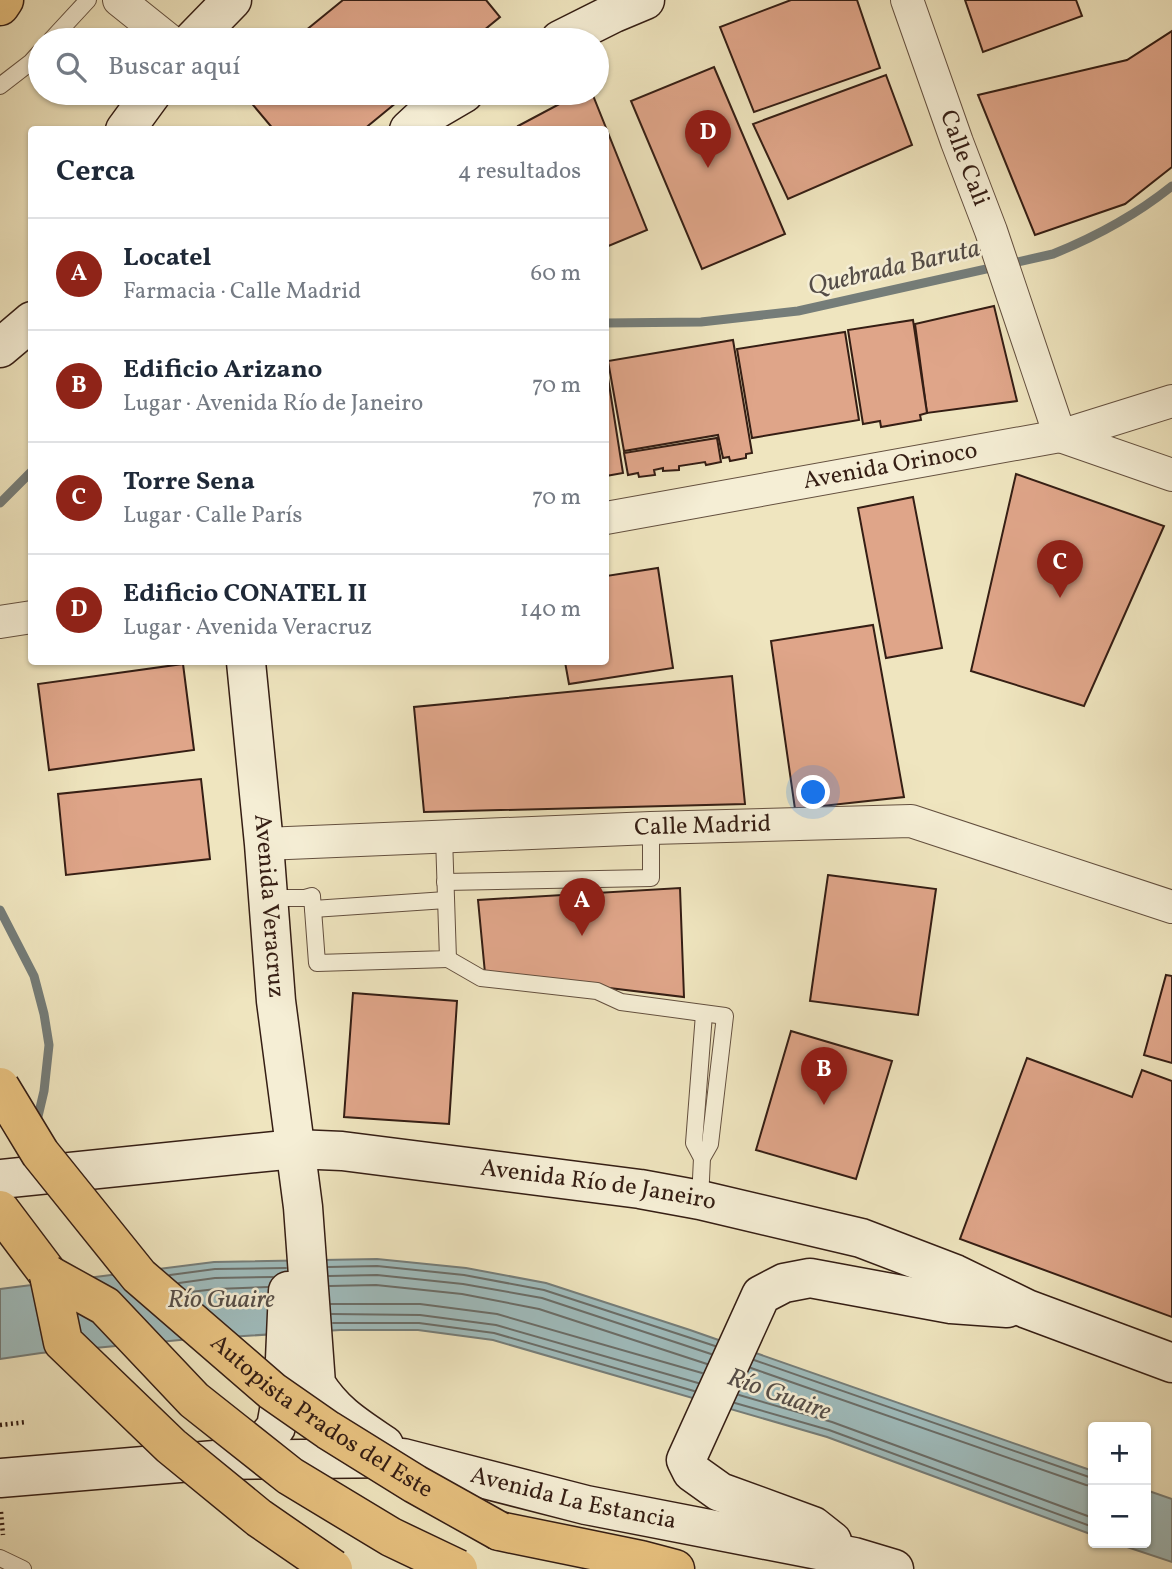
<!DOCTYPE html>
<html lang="es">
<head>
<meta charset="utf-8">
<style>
  :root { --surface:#fff; --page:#f6f6f7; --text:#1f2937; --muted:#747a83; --line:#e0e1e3; --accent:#8f2418 }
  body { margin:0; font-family:Vollkorn,serif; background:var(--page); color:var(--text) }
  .controls { position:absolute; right:21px; bottom:21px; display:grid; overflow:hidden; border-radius:7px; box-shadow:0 2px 5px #0004 }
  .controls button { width:63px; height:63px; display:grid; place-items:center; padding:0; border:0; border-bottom:2px solid var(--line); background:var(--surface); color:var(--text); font:35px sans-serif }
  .you { position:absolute; left:814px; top:793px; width:24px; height:24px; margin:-18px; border:5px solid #fff; border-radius:50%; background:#1a73e8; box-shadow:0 0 0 10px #1a73e833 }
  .badge { display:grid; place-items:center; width:46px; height:46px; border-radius:50%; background:var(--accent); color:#fff; font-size:23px; font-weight:700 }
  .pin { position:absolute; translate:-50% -58px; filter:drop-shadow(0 2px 4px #0008) }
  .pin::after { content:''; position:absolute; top:37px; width:24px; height:21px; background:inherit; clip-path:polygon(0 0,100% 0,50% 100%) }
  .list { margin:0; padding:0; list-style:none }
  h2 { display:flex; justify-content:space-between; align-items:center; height:91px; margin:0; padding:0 28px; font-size:30px }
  h2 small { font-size:23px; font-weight:400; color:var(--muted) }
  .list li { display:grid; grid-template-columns:46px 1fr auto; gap:21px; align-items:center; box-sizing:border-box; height:112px; padding:0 28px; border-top:2px solid var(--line) }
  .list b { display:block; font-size:26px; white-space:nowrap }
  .list p { margin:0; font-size:23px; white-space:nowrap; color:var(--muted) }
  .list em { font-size:23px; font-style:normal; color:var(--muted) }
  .icon { flex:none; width:38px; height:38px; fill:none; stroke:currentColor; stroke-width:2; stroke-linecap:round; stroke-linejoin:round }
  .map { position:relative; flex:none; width:1172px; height:1569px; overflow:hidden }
  .search { position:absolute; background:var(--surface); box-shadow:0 2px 5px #0004; left:28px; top:28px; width:581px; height:77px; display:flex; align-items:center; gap:18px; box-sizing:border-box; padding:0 24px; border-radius:38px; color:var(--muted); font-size:26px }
  .panel { position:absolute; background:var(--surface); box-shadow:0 2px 5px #0004; left:28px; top:126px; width:581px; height:539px; border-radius:7px }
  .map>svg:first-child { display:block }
  .water { fill:#9fbcbd; stroke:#757d79; stroke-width:2 }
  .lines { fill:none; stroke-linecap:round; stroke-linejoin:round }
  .shore { stroke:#6a6d68; stroke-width:2 }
  .stream { stroke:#757d79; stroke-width:9 }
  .building { fill:#dfa589; stroke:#351e14; stroke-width:2 }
  .lane-casing { stroke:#64503f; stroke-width:18 }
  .street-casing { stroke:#64503f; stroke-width:34 }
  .secondary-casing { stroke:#351e14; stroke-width:41 }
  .highway-casing { stroke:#351e14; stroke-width:41 }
  .path { stroke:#351e14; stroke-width:4.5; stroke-dasharray:2 3.5; stroke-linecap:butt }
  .lane { stroke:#f5eed5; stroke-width:16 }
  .street { stroke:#f5eed5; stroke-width:32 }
  .secondary { stroke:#f5eed5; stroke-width:38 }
  .highway { stroke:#e8c280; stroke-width:38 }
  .highway-bridge-casing { stroke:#351e14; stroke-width:41; stroke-linecap:butt }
  .highway-bridge { stroke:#e8c280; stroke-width:38 }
  .labels { text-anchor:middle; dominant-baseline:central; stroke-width:5; stroke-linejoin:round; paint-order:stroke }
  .street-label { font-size:24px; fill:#351e14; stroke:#f5eed5 }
  .water-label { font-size:26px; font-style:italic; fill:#554d47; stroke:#f5eed5 }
</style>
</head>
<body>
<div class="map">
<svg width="1172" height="1569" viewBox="0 0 1172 1569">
  <rect width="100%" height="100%" fill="#efe5bf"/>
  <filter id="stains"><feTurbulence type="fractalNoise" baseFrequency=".00286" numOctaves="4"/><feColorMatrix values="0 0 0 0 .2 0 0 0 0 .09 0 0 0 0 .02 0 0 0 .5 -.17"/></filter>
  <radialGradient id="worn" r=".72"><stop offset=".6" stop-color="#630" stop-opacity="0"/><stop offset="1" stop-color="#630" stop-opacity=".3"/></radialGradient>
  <g class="water">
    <path d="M377,1259L466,1268L546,1283L690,1330L1093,1471V1535L827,1437L493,1340L418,1330H340L180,1340L41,1353L0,1359V1289L214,1262Z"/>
    <path d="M1146,1490L1172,1499V1562L1115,1543H1146Z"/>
  </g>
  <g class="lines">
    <g class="shore">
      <path d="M328,1267L377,1266L464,1275L544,1290L715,1346"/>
      <path d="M170,1275L215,1269L286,1268"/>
      <path d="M329,1276L377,1275L463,1284L542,1298L711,1354"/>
      <path d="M179,1283L215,1278L273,1277"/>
      <path d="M330,1286L376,1285L462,1294L539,1309L707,1364"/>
      <path d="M190,1292L216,1289L268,1287"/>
      <path d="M331,1304H420L497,1314L702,1373"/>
      <path d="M332,1314L420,1315L496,1325L698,1383"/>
      <path d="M333,1323H419L494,1333L694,1391"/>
      <path d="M754,1360L1089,1477H1093"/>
      <path d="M751,1368L1086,1485L1093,1486"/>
      <path d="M739,1395L832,1422L1093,1518"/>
      <path d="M735,1403L829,1430L1093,1527"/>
    </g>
    <g class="stream">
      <path d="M606,323L701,322L798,311L1053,254C1095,237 1136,215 1172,186"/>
      <path d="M0,503L32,471"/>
      <path d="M0,910L34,976L44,1014L49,1045L44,1091L36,1125"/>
    </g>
  </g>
  <g class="building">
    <path d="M343,0H486L500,17L472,40H294Z"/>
    <path d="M791,0H857L880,68L754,112L720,27Z"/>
    <path d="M965,0H1076L1082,16L983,52Z"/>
    <path d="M1172,31V167L1125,204L1035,235L978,95L1127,60Z"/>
    <path d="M714,67L785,234L702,269L631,101Z"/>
    <path d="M886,75L912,145L788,199L753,124Z"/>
    <path d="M243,93H408L363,130H274Z"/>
    <path d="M580,93H592L647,230L606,247V130H520L518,126Z"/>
    <path d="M994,306L1017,401L927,413L915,324Z"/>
    <path d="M913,320L927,413L920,415L921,420L881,427L880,421L863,424L848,330Z"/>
    <path d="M845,332L859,420L752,438L737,349Z"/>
    <path d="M733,340L752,453L746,454V458L730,461L729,457L723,458L718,435L624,451L608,361Z"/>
    <path d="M606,365L623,473L606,476Z"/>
    <path d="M717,438L721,462L706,465L705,462L679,466V470L663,471V468L654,470L655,475L639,477L638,473L628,475L624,453Z"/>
    <path d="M1016,474L1164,526L1084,706L971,671Z"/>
    <path d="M913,497L942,648L886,658L858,508Z"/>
    <path d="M658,568L673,668L569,684L565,662H606V576Z"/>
    <path d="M873,625L904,797L795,809L771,641Z"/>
    <path d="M183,664L194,750L49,770L38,684Z"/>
    <path d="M732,676L745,804L424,812L414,707Z"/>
    <path d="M201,779L210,859L66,875L58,794Z"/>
    <path d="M828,875L936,889L918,1015L810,1001Z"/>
    <path d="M680,888L684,997L485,973L478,900Z"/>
    <path d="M1166,975L1172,976V1063L1144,1055Z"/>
    <path d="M353,993L457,1001L449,1124L344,1117Z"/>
    <path d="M791,1031L892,1061L856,1179L756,1150Z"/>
    <path d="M1027,1058L1132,1097L1142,1070L1172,1081V1317L960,1239Z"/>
  </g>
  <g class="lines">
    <g class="lane-casing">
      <g id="lane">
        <path d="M51,40L88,0"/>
        <path d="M0,86L31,62L40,52"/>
        <path d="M445,882L651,878V828"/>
        <path d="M268,898H305L312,896L317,963L448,959L444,837"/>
        <path d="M313,909L446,900"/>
        <path d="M448,959L481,978L597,991L621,1002L725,1016L710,1144L702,1158L700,1200"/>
        <path d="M702,1158L694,1143L704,1014"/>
        <path d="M0,1558L23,1569"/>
      </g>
    </g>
    <g class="street-casing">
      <g id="street">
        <path d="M119,0L169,40"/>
        <path id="s1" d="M907,0L957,142L991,231L1060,436"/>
        <path d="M1060,436L1172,475"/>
        <path id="s2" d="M606,518L1060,436L1172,401"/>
        <path d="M0,622L32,617"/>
        <path id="s3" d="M264,844L651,828L911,821L1172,907"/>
      </g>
    </g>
    <g class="secondary-casing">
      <g id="secondary">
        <path d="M193,40L232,0"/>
        <path d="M560,40L614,13L645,0"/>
        <path d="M125,130L152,93"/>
        <path d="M409,130L423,117L464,93"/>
        <path d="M0,348L32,321"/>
        <path id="s4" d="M246,662L264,844L276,1001L303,1207L316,1384C334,1413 356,1426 384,1445"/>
        <path id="s5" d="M0,1179L295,1149L342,1151L640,1189L700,1200L861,1238L955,1274L1027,1309L1172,1363"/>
        <path d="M228,1456L243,1453L262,1444L276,1427L284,1382L288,1291"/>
        <path id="s6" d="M0,1478L215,1460L403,1458L586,1505L854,1557L894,1569"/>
        <path d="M832,1541L813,1526L720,1492L692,1472L686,1460L761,1295L784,1283L810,1278L951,1304L1007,1308"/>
      </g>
    </g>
    <g class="highway-casing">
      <g id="highway">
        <path d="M0,6L4,0"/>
        <path d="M0,1210L49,1275"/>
        <path d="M499,1531L641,1560L675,1569"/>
      </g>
    </g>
    <g class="path">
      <path d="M0,1425L27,1422"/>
      <path d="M1,1512L3,1535"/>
    </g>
    <use href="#lane" class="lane"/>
    <use href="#street" class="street"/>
    <use href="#secondary" class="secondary"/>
    <use href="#highway" class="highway"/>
    <g class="highway-bridge-casing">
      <g id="highway-bridge">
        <path id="s7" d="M0,1087L40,1153L139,1276L272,1391L328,1430L415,1484L499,1531"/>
        <path d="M49,1275L105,1306L194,1400L290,1476L391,1537L458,1569"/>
        <path d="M49,1275L63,1342L171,1446L259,1518L333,1569"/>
      </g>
    </g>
    <use href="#highway-bridge" class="highway-bridge"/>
  </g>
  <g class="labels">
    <g class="street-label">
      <text stroke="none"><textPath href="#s1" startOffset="168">Calle Cali</textPath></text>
      <text stroke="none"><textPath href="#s2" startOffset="289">Avenida Orinoco</textPath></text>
      <text stroke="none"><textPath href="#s3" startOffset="439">Calle Madrid</textPath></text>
      <text stroke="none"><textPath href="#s4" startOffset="245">Avenida Veracruz</textPath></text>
      <text stroke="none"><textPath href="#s5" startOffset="602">Avenida Río de Janeiro</textPath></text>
      <text stroke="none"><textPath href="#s7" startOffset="466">Autopista Prados del Este</textPath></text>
      <text stroke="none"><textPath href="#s6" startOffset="579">Avenida La Estancia</textPath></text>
    </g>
    <g class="water-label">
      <text transform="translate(894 268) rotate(-13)">Quebrada Baruta</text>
      <text x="221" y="1300">Río Guaire</text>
      <text transform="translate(779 1395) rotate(20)">Río Guaire</text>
    </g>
  </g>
  <rect width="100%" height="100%" filter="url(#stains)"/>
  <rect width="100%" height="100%" fill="url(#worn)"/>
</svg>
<div class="controls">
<button>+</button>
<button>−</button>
</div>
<div class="you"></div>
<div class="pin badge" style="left:582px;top:936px">A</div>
<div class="pin badge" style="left:824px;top:1105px">B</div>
<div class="pin badge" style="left:1060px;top:598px">C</div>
<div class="pin badge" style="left:708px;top:168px">D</div>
<div class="search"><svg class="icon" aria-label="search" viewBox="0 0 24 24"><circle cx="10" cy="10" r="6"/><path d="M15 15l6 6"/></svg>Buscar aquí</div>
<section class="panel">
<h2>Cerca<small>4 resultados</small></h2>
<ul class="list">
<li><span class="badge">A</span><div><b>Locatel</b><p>Farmacia · Calle Madrid</p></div><em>60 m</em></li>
<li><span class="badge">B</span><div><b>Edificio Arizano</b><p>Lugar · Avenida Río de Janeiro</p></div><em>70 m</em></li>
<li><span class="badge">C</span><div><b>Torre Sena</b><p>Lugar · Calle París</p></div><em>70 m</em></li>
<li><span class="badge">D</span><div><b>Edificio CONATEL II</b><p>Lugar · Avenida Veracruz</p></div><em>140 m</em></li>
</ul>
</section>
</div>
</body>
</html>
